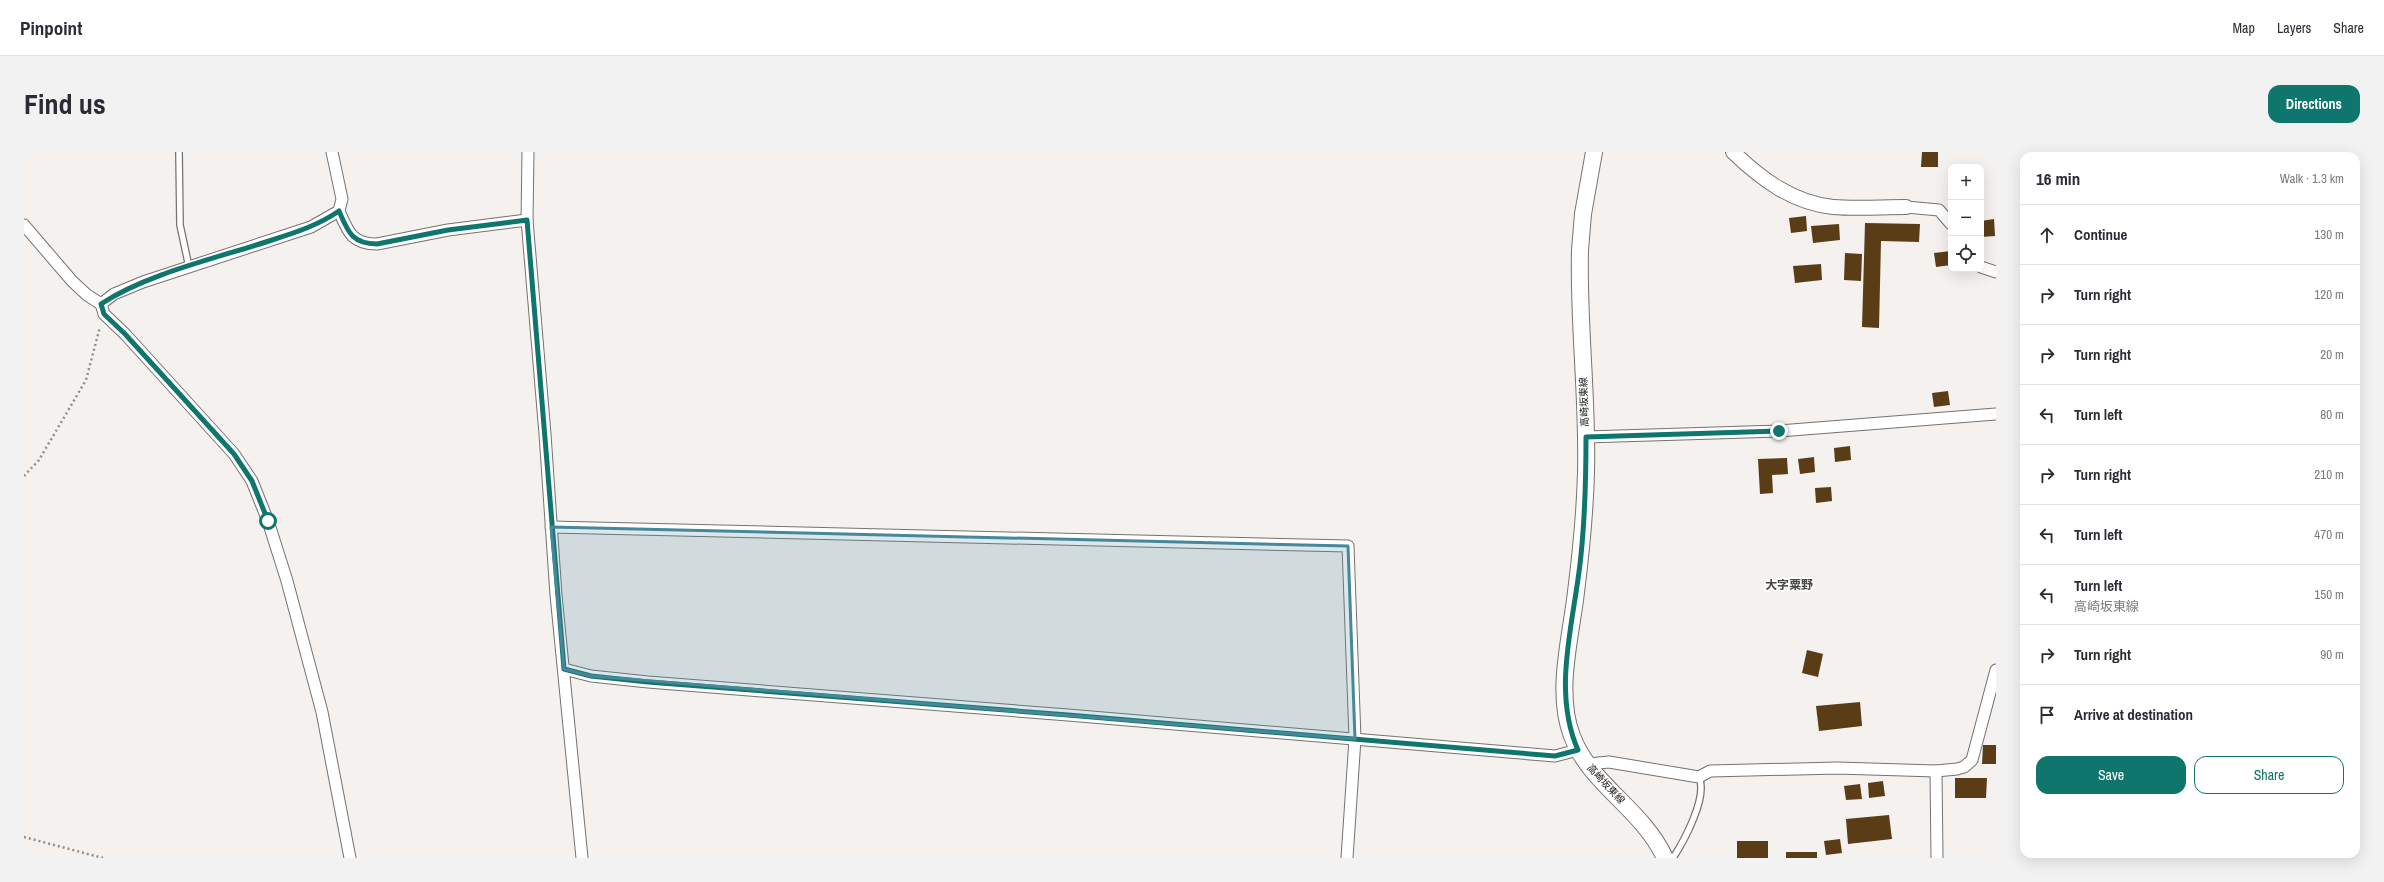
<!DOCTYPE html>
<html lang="en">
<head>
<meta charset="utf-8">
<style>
  :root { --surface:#fff; --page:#f2f2f3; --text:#2b2b33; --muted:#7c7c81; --line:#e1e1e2; --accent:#0f766e }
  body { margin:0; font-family:"Archivo Narrow","Noto Sans JP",sans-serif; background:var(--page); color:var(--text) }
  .controls { position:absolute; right:12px; top:12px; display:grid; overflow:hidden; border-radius:8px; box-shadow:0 4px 16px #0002 }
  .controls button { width:36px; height:36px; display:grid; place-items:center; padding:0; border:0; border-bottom:1px solid var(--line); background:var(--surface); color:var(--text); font:20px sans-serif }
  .stop { position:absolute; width:12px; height:12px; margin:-9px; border:3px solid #0f766e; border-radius:50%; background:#fff }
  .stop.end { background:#0f766e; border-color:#fff; box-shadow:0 1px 4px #0008 }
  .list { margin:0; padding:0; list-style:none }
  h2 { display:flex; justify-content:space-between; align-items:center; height:52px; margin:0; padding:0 16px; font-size:17px }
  h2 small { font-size:13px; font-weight:400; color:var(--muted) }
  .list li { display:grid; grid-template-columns:26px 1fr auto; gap:12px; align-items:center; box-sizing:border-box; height:60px; padding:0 16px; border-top:1px solid var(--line) }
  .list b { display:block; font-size:15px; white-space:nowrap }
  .list p { margin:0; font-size:13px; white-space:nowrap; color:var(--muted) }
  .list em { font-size:13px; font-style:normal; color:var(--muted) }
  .actions { display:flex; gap:8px; padding:12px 16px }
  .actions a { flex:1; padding:9px 0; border:1px solid var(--accent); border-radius:12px; text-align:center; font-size:14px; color:var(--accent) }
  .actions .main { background:var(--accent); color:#fff }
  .icon { flex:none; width:22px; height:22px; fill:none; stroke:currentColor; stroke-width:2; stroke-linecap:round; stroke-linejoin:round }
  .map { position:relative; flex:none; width:1972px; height:706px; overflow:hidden; border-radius:12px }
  header { display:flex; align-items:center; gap:24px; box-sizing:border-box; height:56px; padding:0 20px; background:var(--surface); border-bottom:1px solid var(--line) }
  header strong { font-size:19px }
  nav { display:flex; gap:22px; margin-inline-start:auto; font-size:14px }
  .intro { display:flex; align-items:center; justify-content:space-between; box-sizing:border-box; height:96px; padding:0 24px }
  h1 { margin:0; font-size:28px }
  .button { padding:10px 18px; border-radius:12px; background:var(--accent); color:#fff; font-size:14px; font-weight:700 }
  main { display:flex; gap:24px; padding:0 24px }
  aside { flex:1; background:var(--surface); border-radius:12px; box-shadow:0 4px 16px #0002 }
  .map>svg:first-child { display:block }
  .building { fill:#5a3c17 }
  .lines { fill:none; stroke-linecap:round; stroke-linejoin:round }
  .service-casing { stroke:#757270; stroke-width:8 }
  .minor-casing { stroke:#757270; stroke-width:13 }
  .tertiary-casing { stroke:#757270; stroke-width:16 }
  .secondary-casing { stroke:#757270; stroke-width:18 }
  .path { stroke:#908e8c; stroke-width:2.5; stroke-dasharray:2 3; stroke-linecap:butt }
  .service { stroke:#fff; stroke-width:5.5 }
  .minor { stroke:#fff; stroke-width:11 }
  .tertiary { stroke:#fff; stroke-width:14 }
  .secondary { stroke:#fff; stroke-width:16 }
  .route { stroke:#0f766e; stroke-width:5 }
  .marked { fill:#46879a; fill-opacity:0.2; stroke:#46879a; stroke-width:3; stroke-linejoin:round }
  .labels { text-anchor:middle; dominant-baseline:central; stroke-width:4; stroke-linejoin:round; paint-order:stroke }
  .street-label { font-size:10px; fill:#161514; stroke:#fff }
  .quarter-label { font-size:12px; font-weight:bold; fill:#494744; stroke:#fff }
</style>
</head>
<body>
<header>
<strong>Pinpoint</strong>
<nav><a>Map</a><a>Layers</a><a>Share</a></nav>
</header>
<div class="intro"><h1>Find us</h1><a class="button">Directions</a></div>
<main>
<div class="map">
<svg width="1972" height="706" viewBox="0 0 1972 706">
  <rect width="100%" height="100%" fill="#f4f1ee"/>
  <g class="building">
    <path d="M1898,0H1914V15H1897Z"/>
    <path d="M1782,64L1783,79L1767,81L1765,66Z"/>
    <path d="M1970,67L1971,84L1957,85V69Z"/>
    <path d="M1841,71L1896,72L1895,90L1857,89L1855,176L1838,175Z"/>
    <path d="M1815,72L1816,88L1789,91L1787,74Z"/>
    <path d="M1927,99V113L1912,115L1910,101Z"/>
    <path d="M1821,101L1838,102L1837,129L1820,128Z"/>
    <path d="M1797,112L1798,128L1771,131L1769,114Z"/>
    <path d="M1924,239L1926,253L1910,255L1908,241Z"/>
    <path d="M1826,294L1827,308L1811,310L1810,296Z"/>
    <path d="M1790,305L1791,320L1776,322L1774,307Z"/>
    <path d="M1763,306L1764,322L1748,323L1749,341L1736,342L1734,307Z"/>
    <path d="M1807,335L1808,349L1792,351L1791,336Z"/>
    <path d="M1783,498L1799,502L1794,525L1778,521Z"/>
    <path d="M1836,550L1838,574L1795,579L1792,554Z"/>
    <path d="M1959,593H1972V612H1958Z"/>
    <path d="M1931,626H1963L1962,646H1931Z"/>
    <path d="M1859,629L1861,644L1845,646L1844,631Z"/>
    <path d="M1836,632L1838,647L1822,648L1820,634Z"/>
    <path d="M1865,663L1868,687L1824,692L1822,667Z"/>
    <path d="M1816,687L1818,701L1802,703L1800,689Z"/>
    <rect x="1713" y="689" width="31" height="17"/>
    <rect x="1762" y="700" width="31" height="6"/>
  </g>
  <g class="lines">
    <g class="service-casing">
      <g id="service">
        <path d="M155,0L156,73L165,115"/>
        <path d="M1649,706C1660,689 1684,645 1675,625"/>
      </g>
    </g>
    <g class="minor-casing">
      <g id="minor">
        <path d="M504,0L503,68L521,282L532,443L558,706"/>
        <path d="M1882,55L1915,58L1927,72"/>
        <path d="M315,59C324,80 328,92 353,92L424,78L503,68"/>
        <path d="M0,73L48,129L63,143L77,152L80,162L101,182L210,302L228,329L244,369L263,429L298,560L326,706"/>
        <path d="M1957,115L1972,120"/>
        <path d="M77,152L90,142L119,130L287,75L315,59L318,47L308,0"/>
        <path d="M1562,285L1755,279L1972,262"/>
        <path d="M527,375L1324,394L1331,587L1323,706"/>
        <path d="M540,517L567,524L624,530L1044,563L1531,604L1554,598"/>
        <path d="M1564,612L1585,610L1675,625L1686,619L1813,616L1912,619L1933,617L1940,615L1948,608L1972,518"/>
        <path d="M1912,619L1913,706"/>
      </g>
    </g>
    <g class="tertiary-casing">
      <path id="tertiary" d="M1709,0C1737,27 1769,51 1809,55C1833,57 1858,55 1882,55"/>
    </g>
    <g class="secondary-casing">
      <path id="secondary" d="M1570,0L1559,62L1556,98C1554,172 1564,246 1562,320C1561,360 1557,400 1552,440C1547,485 1531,540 1548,584C1566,633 1618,656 1641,706"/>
    </g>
    <g class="path">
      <path d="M0,324L15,308L62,228L76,175"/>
      <path d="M0,685L79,706"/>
    </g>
    <use href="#service" class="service"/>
    <use href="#minor" class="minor"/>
    <use href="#tertiary" class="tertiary"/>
    <use href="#secondary" class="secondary"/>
  </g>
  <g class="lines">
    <path class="route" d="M244,369L228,329L210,302L101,182L80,162L77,152C122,122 193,106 245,89C270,81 293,74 315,59C324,80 328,92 353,92L424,78L503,68L540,517L567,524L624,530L1044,563L1531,604L1554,598C1527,537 1551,467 1557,403C1561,364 1562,325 1562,285L1755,279"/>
  </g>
  <path class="marked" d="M527,375L1324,394L1331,587L567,524L540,517Z"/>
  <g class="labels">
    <g class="street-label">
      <text transform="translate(1560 250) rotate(-92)">高崎坂東線</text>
      <text transform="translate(1582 632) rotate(47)">高崎坂東線</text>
    </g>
    <g class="quarter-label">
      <text x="1765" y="433">大字粟野</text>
    </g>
  </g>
</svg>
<div class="controls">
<button>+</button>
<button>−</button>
<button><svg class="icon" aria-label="locate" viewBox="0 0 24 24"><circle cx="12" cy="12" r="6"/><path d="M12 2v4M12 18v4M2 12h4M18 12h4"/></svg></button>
</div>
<div class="stop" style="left:244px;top:369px"></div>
<div class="stop end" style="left:1755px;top:279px"></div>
</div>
<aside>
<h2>16 min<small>Walk · 1.3 km</small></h2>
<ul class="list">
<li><svg class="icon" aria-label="ahead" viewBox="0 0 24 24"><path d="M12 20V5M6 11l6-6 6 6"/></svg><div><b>Continue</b></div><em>130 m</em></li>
<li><svg class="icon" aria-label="right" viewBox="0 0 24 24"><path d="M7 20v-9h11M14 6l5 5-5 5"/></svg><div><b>Turn right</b></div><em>120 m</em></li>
<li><svg class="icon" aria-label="right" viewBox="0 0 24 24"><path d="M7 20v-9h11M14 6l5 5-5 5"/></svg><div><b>Turn right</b></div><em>20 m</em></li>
<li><svg class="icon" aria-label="left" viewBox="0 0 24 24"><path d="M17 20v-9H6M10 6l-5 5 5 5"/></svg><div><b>Turn left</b></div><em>80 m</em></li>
<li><svg class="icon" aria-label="right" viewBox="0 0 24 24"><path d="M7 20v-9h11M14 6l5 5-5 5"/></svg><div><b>Turn right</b></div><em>210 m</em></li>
<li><svg class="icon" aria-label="left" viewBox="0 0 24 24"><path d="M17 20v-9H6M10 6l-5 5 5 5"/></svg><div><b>Turn left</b></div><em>470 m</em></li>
<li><svg class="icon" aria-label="left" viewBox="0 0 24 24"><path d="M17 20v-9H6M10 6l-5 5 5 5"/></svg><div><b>Turn left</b><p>高崎坂東線</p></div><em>150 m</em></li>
<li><svg class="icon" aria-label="right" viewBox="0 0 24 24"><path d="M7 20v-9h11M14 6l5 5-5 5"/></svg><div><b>Turn right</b></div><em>90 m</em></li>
<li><svg class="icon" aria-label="arrive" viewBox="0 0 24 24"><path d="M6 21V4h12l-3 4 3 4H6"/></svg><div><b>Arrive at destination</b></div></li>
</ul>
<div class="actions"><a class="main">Save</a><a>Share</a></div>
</aside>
</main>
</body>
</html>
